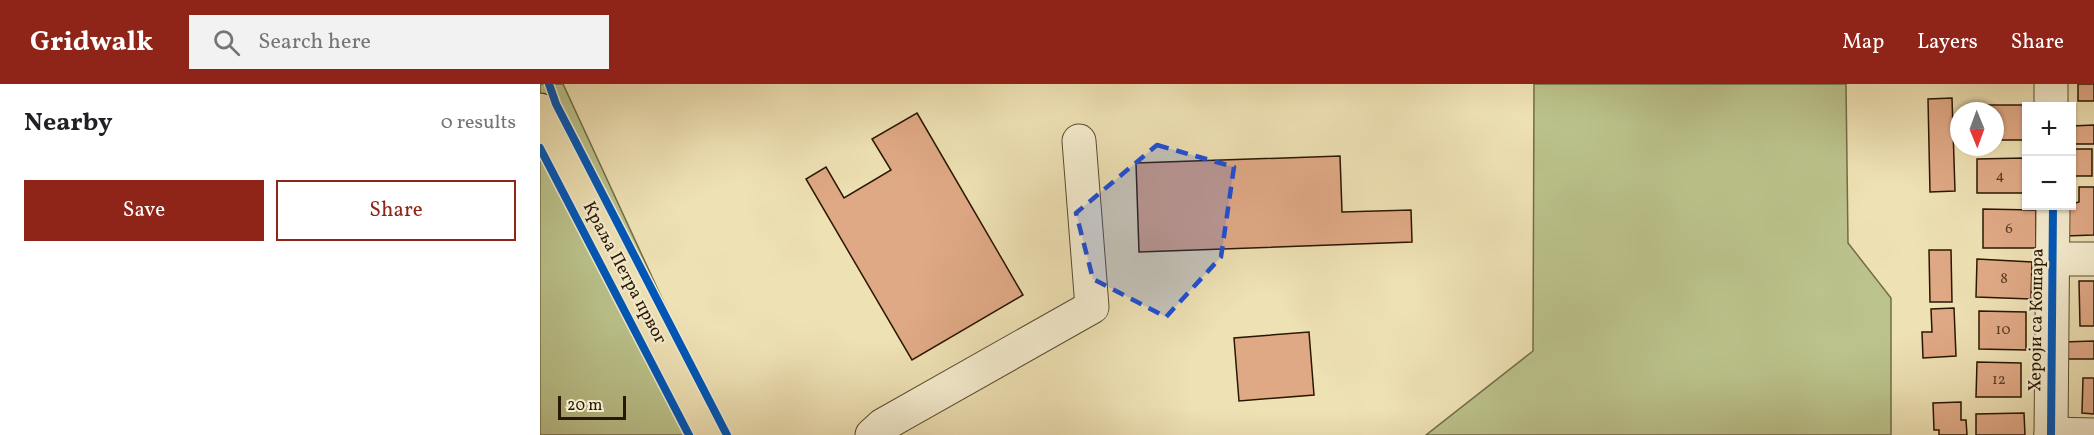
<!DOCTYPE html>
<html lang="en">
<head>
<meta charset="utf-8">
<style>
  :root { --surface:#fff; --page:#f2f2f2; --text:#202124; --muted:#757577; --line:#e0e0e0; --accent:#8f2418 }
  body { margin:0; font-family:Vollkorn,serif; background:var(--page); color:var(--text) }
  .controls { position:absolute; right:18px; top:18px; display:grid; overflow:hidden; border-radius:0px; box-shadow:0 2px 4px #0004 }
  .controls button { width:54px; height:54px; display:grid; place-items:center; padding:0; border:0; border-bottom:2px solid var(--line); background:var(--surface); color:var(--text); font:30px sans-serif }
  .compass { position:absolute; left:1410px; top:18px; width:54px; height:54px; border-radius:50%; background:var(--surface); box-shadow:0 2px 4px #0004; rotate:179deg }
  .scale { position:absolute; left:18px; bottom:15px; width:68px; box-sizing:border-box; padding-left:6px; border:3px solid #2a1702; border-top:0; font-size:16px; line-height:21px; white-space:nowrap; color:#2a1702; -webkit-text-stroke:4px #f4ecce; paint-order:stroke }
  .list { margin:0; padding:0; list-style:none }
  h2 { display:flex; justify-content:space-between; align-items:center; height:78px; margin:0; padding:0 24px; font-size:26px }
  h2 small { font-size:20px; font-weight:400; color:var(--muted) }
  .actions { display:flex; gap:12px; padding:18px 24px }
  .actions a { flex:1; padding:14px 0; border:2px solid var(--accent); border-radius:0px; text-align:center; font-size:21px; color:var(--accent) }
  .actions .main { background:var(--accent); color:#fff }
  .icon { flex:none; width:33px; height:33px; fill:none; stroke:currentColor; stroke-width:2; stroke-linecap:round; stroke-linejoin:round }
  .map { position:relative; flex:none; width:1554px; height:351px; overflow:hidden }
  header { display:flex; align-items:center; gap:36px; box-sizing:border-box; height:84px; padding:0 30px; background:var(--accent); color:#fff }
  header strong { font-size:28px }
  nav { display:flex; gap:33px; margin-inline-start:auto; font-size:21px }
  .search { width:420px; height:54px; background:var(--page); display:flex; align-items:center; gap:15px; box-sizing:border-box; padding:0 21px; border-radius:0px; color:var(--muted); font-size:22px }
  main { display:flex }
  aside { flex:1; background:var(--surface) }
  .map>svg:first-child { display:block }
  .green { fill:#bbc28b; stroke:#726c46; stroke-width:1.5 }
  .building { fill:#e0a986; stroke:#2a1702; stroke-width:1.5 }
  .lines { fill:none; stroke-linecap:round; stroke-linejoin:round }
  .minor-casing { stroke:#5b4a2e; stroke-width:35 }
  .major-casing { stroke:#2a1702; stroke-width:35 }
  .minor { stroke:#f4ecce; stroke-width:33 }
  .major { stroke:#eee1b4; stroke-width:33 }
  .cycleway-casing { stroke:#f4ecce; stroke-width:11 }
  .cycleway { stroke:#0057b8; stroke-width:8 }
  .marked { fill:#1d4ed8; fill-opacity:0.2; stroke:#1d4ed8; stroke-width:4.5; stroke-dasharray:12 8; stroke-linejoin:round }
  .labels { text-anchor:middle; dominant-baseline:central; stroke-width:4.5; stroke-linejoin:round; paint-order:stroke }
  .number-label { font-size:15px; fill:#583c23 }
  .street-label { font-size:18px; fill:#2a1702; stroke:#f4ecce }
</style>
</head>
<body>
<header>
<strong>Gridwalk</strong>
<div class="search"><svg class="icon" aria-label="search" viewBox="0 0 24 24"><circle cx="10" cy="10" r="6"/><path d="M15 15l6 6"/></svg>Search here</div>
<nav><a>Map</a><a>Layers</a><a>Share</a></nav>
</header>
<main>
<aside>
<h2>Nearby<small>0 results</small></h2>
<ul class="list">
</ul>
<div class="actions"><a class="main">Save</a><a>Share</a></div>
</aside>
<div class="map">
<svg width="1554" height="351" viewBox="0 0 1554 351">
  <rect width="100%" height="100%" fill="#eee1b4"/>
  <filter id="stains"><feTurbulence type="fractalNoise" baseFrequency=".00333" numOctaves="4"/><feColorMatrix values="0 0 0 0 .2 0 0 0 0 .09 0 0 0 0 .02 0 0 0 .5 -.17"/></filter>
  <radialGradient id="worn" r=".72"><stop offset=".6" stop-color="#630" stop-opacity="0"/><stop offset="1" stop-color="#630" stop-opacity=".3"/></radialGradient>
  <g class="green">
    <path d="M0,0H23L185,351H0Z"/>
    <path d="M994,0H1306L1308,159L1351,214V351H886L993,267Z"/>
  </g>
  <g class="building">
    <rect x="1538" y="0" width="16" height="17"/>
    <path d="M1412,14L1415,107L1390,108L1388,15Z"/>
    <path d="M1436,21H1487L1486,56H1455V27H1436Z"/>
    <path d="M377,29L483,211L372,276L266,95L286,83L304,114L351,86L332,55Z"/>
    <path d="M1554,41V60H1532V42Z"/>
    <rect x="1532" y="65" width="20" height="27"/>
    <path d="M800,72L802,128L871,126L872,158L599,168L596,79Z"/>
    <path d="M1484,74L1485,109H1437V75Z"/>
    <path d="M1539,103H1554V151L1525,152V122L1539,118Z"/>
    <path d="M1443,125L1496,126V164H1443Z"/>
    <path d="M1389,166H1411L1412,218H1390Z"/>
    <path d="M1437,175L1492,178L1491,215L1436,213Z"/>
    <path d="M1539,197H1554V242H1540Z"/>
    <path d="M1414,224L1416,272L1383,274L1382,248H1392L1391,225Z"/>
    <path d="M1439,227L1486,228V266L1439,265Z"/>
    <path d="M769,248L774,311L699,317L694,254Z"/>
    <path d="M1554,257V275H1523V258Z"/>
    <path d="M1437,278L1481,279V313H1436Z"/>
    <path d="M1543,294H1554V330L1542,329Z"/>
    <path d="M1421,318V336H1426L1427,351H1399V346H1394L1393,319Z"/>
    <path d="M1484,329L1485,351H1436V330Z"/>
  </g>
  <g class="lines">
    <g class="minor-casing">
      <g id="minor">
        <path d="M1511,0V22"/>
        <path d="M1513,175H1554"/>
        <path d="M1511,350L1554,351"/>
        <path d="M332,351L343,341L552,223L539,57"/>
        <path d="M1511,351L1513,122"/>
      </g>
    </g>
    <g class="major-casing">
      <path id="major" d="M0,26L168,351"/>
    </g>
    <use href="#minor" class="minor"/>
    <use href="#major" class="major"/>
    <g class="cycleway-casing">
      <g id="cycleway">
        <path d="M9,0L16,20L187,351"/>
        <path d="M0,64L149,351"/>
        <path d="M1511,351L1513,122"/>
      </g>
    </g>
    <use href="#cycleway" class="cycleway"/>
  </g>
  <path class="marked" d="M617,61L694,83L681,173L626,233L553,195L536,129Z"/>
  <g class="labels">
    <g class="number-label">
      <text x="1460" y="92">4</text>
      <text x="1469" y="145">6</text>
      <text x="1464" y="195">8</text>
      <text x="1463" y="246">10</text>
      <text x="1459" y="296">12</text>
    </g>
    <g class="street-label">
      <text transform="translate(84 189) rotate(62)">Краља Петра првог</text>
      <text transform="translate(1497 236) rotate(-89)">Хероји са Кошара</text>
    </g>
  </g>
  <rect width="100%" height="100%" filter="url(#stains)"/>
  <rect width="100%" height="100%" fill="url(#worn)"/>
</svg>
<div class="controls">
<button>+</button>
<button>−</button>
</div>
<svg class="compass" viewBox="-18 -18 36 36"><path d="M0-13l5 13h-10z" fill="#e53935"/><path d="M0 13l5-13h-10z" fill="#757577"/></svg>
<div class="scale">20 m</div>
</div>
</main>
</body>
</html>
